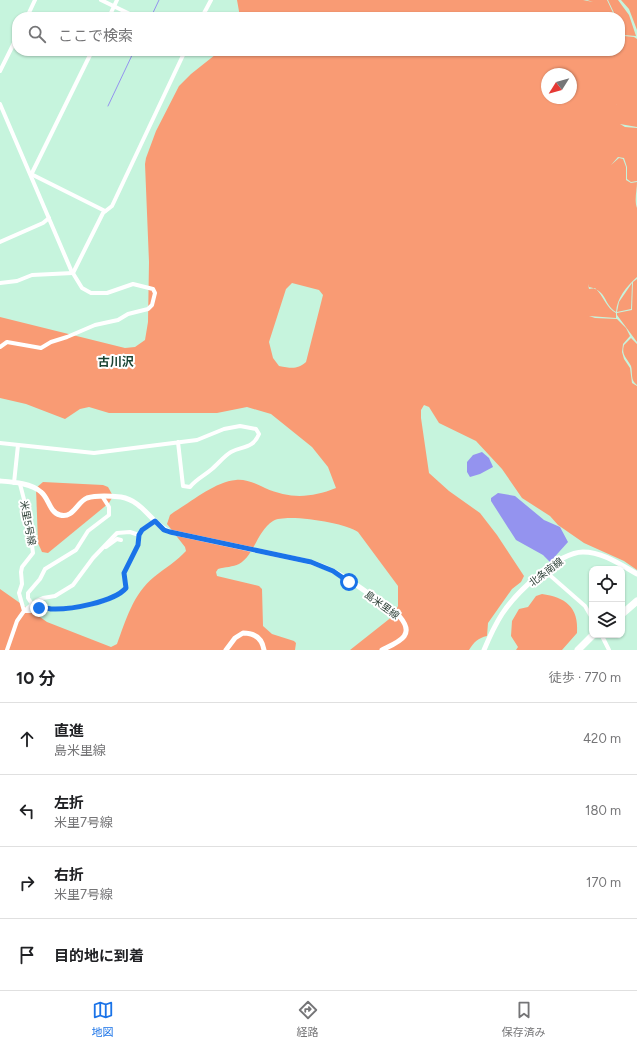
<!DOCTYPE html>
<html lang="ja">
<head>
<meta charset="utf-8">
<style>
  :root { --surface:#fff; --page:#f6f6f6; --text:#202124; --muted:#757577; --line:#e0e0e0; --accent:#1a73e8 }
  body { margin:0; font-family:Figtree,"Noto Sans JP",sans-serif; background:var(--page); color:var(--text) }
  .controls { position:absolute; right:12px; bottom:12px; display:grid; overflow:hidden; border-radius:8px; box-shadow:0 1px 3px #0004 }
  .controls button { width:36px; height:36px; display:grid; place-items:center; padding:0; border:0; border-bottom:1px solid var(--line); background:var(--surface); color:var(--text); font:20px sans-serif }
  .compass { position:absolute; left:541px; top:68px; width:36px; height:36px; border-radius:50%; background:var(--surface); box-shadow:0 1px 3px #0004; rotate:233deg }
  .stop { position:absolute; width:12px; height:12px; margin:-9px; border:3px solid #1a73e8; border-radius:50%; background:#fff }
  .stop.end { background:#1a73e8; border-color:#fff; box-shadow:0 1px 4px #0008 }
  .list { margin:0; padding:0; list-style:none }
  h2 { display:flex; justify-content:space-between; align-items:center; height:52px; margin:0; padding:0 16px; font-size:17px }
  h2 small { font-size:13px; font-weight:400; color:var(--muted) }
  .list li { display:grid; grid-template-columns:26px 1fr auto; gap:12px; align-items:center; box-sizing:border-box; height:72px; padding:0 16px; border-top:1px solid var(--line) }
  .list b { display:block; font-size:15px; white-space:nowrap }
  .list p { margin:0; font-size:13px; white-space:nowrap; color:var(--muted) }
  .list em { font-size:13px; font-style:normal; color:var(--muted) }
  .icon { flex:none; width:22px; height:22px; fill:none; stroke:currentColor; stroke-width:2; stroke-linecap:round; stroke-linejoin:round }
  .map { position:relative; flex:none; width:637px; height:650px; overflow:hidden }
  .search { position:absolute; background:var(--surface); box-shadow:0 1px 3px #0004; left:12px; right:12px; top:12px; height:44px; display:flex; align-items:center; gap:10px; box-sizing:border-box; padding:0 14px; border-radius:16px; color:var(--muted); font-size:15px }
  .sheet { height:340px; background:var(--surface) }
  nav { display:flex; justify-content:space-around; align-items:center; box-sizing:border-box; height:56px; border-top:1px solid var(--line); background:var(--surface); font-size:11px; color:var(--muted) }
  nav a { display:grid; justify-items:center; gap:2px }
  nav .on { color:var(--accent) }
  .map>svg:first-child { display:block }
  .green { fill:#f99b74; fill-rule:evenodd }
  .water { fill:#9493ef }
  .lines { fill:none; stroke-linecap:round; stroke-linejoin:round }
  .stream { stroke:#9493ef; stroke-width:1 }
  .minor { stroke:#fff; stroke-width:4 }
  .tertiary { stroke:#fff; stroke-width:5 }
  .motorway { stroke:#fff; stroke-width:7 }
  .route { stroke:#1a73e8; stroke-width:5 }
  .labels { text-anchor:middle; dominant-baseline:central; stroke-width:4; stroke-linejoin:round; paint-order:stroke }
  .street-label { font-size:10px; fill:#2f4138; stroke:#fff }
  .quarter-label { font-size:12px; font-weight:bold; fill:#1a4433; stroke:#fff }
</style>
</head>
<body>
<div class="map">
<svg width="637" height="650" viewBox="0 0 637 650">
  <rect width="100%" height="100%" fill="#c6f4dd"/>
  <g class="green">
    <path d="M237,0H583L593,2L587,0H607L615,17H240Z"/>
    <path d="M608,0H618L629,15L636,36L624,35V36L634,37L637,39V127L620,124L625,127L637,128V181L631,182L627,179V167L624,158L618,157L611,165L619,158L623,159L626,167V180L631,183L637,182C637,191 634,200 637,208V277C626,287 617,298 616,312C603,304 608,291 589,287L588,284L589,289L595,288C603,295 607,309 616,313V318L589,316L595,318L617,319L626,328L630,336L623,344L622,352L624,359L630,368L632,383L637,386V570L624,561L584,543L558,525L550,516L522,498L502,469L476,441L439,423L429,407L424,405L421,410V418L429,473L449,491L480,513L497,535L524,576L521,582L512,589L488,623L487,636C478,638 474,642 469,650H350L393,616L398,606V586L358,532C346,523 286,513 273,521C257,531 254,556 239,564C233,567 225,567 218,569L216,572L217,576L259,586L262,589L263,626L272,634L294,641L296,643L295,650H0V589L47,622L111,647L117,644C126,620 133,594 154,577C165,568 177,561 186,551L185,547L167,524L170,515L174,512C193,501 214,482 236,480C246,479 257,484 265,488C290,499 311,498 336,488L328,467L312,447L271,414L247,407L217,413H109L89,407L80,409L65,419L26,404L0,398V317L125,348L135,347L145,340L148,322L149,262L145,164L146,158L156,131L179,86L191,74L220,51H611L617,105L611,51H620V29L623,33L620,27V17H616ZM547,74H571V98H547ZM292,283L319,290L323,295L306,362C297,370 291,368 279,366L273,358L269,342L286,289Z"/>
    <path d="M621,0H637V30L629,9Z"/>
    <path d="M637,279V342L617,315V313L632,310L633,282Z"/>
    <path d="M632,283L631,309L617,312L619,302Z"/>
    <path d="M631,338L637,344V385C630,380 633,373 631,366C627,358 621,355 624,345Z"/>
    <path d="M43,482L103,485L108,487L113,496L109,503L48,553L42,552L38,543L36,488Z"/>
    <path d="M542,594C565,597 579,607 577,633L562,650H516L518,647L511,636L512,621L519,609L528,607L536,596Z"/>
  </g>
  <g class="water">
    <path d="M482,452L489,458L493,467L480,474L470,477L467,472V462L473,455Z"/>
    <path d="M498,493L515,496L544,520L560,527L568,542L550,562L543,555L516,540L491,501V498Z"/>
  </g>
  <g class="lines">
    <g class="stream">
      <path d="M151,17L159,0"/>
      <path d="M108,106L134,51"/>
    </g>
    <g class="minor">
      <path d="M101,0L136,17"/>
      <path d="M27,17L35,0"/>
      <path d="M109,17L117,0"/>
      <path d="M202,17L211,0"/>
      <path d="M0,71L17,37"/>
      <path d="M0,104L71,270L82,288L91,293H107L133,284L153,289L155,293L152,305L148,309L128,314L118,320L95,325L67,337L51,342L41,348L7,342L0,347"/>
      <path d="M31,175L92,51"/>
      <path d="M31,175H33L105,211"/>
      <path d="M0,242L43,223L49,218"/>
      <path d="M73,273L103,213L112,206L185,51"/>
      <path d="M0,283L17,281L32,275L73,273"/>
      <path d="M0,443L94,453L197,440L224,429L240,426L256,429L259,434C253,449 242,446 231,452C224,456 218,464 212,469C204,476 196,479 190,487L183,486L178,442"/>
      <path d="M14,483L18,445"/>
      <path d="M106,547L117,539L121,540"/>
      <path d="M545,571L585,606L592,618"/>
      <path d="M32,604L28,598V593L40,579L45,569L76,550L88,531L109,515V507L102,496"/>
      <path d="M24,611H36C42,606 46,609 53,609C73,609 113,603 126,588L124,573L138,545L139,535L142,530L155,521"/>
      <path d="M24,611L36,601L43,598L55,596L73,585L93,558L117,533L130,532L139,535"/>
      <path d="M602,636L609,650"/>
      <path d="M7,650L17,621L24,611L19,593L22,584L21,572L22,567L33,553L28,515L20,484"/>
    </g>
    <g class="tertiary">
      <path d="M0,481C13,482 31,483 41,492C49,498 49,512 60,515C73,519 77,502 87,498C97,495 111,496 121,497C144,501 151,524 170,532L306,561C341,569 371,596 400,617C416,636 398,642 382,650"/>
      <path d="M226,650L235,638L243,633C254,633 262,638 264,650"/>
      <path d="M484,650C489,638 495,625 502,614C515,594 558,552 583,552C603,552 621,565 637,574"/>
    </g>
    <g class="motorway">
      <path d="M622,614L637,601"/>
      <path d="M578,650L593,635"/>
    </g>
  </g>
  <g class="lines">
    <path class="route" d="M39,608C44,608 47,608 51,609C70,610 114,602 126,588L124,573L138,545L139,535L142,530L155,521L164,530L170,532L311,562L333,571L349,582"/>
  </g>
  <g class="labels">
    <g class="street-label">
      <text transform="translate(28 523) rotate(79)">米里5号線</text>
      <text transform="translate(546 572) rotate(-37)">北条南線</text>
      <text transform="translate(382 605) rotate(36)">島米里線</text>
    </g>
    <g class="quarter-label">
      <text x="116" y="362">古川沢</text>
    </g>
  </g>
</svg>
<div class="controls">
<button><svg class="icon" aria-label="locate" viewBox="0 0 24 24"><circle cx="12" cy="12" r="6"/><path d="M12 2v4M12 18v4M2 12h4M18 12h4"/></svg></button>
<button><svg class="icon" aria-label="layers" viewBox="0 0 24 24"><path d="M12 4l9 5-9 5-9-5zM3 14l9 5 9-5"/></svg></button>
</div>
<svg class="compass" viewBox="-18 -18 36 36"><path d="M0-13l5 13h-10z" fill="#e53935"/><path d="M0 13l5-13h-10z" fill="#757577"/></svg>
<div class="stop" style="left:349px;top:582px"></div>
<div class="stop end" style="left:39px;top:608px"></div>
<div class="search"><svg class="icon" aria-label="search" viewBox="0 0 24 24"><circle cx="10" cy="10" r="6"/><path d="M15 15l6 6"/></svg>ここで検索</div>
</div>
<section class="sheet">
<h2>10 分<small>徒歩 · 770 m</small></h2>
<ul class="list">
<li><svg class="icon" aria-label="ahead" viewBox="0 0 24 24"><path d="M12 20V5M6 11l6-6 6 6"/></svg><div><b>直進</b><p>島米里線</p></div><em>420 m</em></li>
<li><svg class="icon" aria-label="left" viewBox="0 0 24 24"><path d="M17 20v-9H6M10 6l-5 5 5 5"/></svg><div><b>左折</b><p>米里7号線</p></div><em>180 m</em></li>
<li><svg class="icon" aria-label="right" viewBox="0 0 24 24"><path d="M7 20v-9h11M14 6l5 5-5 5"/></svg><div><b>右折</b><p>米里7号線</p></div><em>170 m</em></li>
<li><svg class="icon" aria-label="arrive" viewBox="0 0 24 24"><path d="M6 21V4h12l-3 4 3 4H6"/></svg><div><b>目的地に到着</b></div></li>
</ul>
</section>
<nav>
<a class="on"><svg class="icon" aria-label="map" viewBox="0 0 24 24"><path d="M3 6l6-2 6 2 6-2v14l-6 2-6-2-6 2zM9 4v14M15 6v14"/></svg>地図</a>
<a><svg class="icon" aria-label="directions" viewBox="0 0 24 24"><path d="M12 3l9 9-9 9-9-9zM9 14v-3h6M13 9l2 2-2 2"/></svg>経路</a>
<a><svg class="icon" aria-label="saved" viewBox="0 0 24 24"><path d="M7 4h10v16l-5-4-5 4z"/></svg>保存済み</a>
</nav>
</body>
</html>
